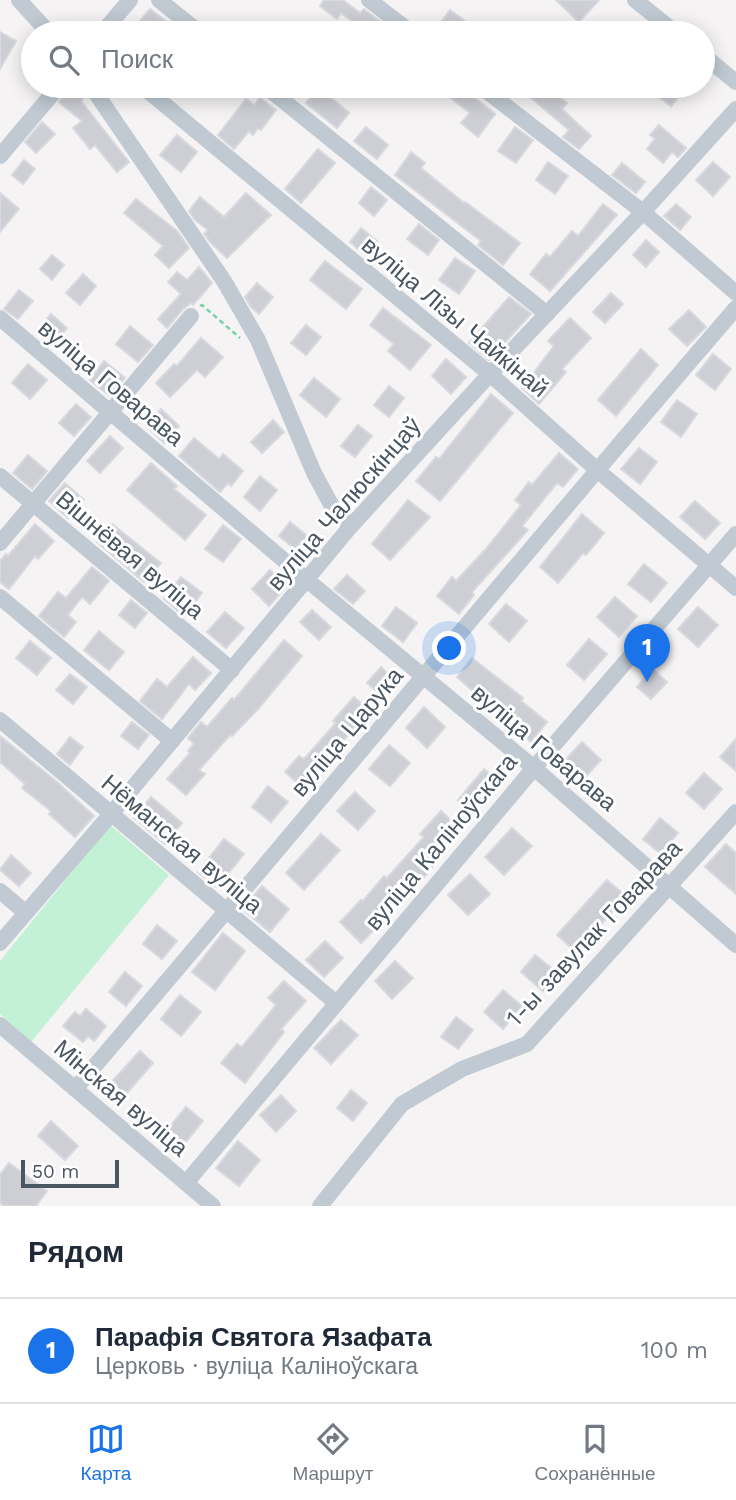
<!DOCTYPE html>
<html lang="ru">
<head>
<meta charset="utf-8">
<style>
  :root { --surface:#fff; --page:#f2f2f3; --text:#1f2937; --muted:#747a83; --line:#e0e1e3; --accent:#1a73e8 }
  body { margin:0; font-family:"Work Sans",sans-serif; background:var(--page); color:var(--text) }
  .scale { position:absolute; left:21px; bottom:18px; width:98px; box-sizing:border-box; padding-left:7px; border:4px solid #4a5661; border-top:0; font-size:19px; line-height:24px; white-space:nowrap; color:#4a5661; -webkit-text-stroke:5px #fff; paint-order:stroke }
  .you { position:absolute; left:450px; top:649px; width:24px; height:24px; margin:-18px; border:5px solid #fff; border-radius:50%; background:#1a73e8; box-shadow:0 0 0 10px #1a73e833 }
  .badge { display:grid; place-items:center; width:46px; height:46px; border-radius:50%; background:var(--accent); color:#fff; font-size:23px; font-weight:700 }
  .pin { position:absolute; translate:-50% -58px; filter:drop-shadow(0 2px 4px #0008) }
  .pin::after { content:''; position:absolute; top:37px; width:24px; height:21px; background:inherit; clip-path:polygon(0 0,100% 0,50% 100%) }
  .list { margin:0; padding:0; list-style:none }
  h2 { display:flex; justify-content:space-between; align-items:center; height:91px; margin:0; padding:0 28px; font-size:30px }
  h2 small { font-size:23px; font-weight:400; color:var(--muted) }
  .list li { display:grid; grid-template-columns:46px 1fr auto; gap:21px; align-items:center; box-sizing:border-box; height:105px; padding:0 28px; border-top:2px solid var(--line) }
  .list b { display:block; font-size:26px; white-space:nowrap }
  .list p { margin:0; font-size:23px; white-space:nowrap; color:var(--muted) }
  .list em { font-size:23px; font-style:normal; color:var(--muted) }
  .icon { flex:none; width:38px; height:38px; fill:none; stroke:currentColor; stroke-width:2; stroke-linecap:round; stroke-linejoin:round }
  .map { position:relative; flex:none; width:736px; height:1206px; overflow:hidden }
  .search { position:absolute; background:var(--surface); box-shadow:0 4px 18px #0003; left:21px; right:21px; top:21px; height:77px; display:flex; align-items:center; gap:18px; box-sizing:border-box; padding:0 24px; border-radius:38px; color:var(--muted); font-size:26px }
  .sheet { height:196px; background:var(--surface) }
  nav { display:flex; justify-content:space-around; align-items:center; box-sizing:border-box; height:98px; border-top:2px solid var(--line); background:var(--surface); font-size:19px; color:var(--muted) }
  nav a { display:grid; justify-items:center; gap:4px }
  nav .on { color:var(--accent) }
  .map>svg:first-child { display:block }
  .green { fill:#c3f1d5 }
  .building { fill:#cdcfd5; stroke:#d7d9de; stroke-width:2 }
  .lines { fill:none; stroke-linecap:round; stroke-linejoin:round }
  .path { stroke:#7ad0a6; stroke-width:2.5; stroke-dasharray:5 3.5; stroke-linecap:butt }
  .minor { stroke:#c1cad2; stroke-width:16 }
  .labels { text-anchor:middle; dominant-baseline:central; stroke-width:6; stroke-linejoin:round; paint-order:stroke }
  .street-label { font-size:24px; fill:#4a5661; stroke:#fff }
</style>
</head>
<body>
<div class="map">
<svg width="736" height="1206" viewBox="0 0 736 1206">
  <rect width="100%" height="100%" fill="#f5f3f3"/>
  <path class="green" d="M110,825L169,875L31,1042L0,1014V961Z"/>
  <g class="building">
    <path d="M324,0H343L360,13L364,9L387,27L382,33H368L341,13L337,19L320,6Z"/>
    <path d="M556,0H599L579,22Z"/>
    <path d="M150,9L169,24L161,33H153L139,22Z"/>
    <path d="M450,10L481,33H433Z"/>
    <path d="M0,32L16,41L0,69Z"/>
    <path d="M70,86L84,97L81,101L129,162L117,172L95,145L90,149L73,128L82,121L59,102Z"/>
    <path d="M448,86H460L495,114L478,137L461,123L470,113L443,92Z"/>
    <path d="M542,86H546L567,103L562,109L591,136L579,149L563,137L569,130L531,98Z"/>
    <path d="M661,86H687L671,106L655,94Z"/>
    <path d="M318,87L349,113L337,128L306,103Z"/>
    <path d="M260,98L276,110L261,130L258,128L253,135L249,131L234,149L218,135L246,99L254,105Z"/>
    <path d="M42,122L55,134L36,153L25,142Z"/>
    <path d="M659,125L686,148L678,157L672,152L663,163L647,149L655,139L650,135Z"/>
    <path d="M366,127L388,145L377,159L354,141Z"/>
    <path d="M515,127L533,140L516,163L498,151Z"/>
    <path d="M177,135L197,152L181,172L160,155Z"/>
    <path d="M318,149L335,163L301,203L285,189Z"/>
    <path d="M411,152L425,163L421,168L464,203L465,202L520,243L503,265L478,245L481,241L395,175Z"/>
    <path d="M24,160L35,169L23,184L12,175Z"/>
    <path d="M548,162L568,176L555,194L536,180Z"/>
    <path d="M713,162L730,177L713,196L696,180Z"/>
    <path d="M622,163L645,182L636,193L612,175Z"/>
    <path d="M371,187L387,200L374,216L359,203Z"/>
    <path d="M0,193L19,209L0,232Z"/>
    <path d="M246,193L271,215L227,258L211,243L204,234L208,230L195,220L189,211L200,197L224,217Z"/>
    <path d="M136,199L177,231L189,248L169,268L155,255L163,246L124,213Z"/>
    <path d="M603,204L617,215L550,291L530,274L546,254L550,257L572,231L578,236Z"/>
    <path d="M676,204L691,217L680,230L664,216Z"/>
    <path d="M419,224L439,240L428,255L407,239Z"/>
    <path d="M361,228L377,241L365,255L350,242Z"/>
    <path d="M646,240L659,252L646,267L633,255Z"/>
    <path d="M52,255L64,265L52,280L40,269Z"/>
    <path d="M455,258L475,271L459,294L439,280Z"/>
    <path d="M325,261L362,289L346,309L310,280Z"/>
    <path d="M199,267L212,283L193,305L191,303L183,309L167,328L158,319L181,294L168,282L177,272L187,280Z"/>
    <path d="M83,274L96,286L80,305L66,293Z"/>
    <path d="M257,283L273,297L259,314L251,307L245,297Z"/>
    <path d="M19,290L33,301L18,319L4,309Z"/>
    <path d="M611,293L623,304L605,323L593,312Z"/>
    <path d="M509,297L531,314L489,360L469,343Z"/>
    <path d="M383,308L431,345L410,370L388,351L394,344L370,325Z"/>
    <path d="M689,310L706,327L687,346L669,329Z"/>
    <path d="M51,314L67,328L53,345L36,331Z"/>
    <path d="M570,318L591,338L562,369L566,372L539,404L522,388L554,346L548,341Z"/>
    <path d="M306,325L321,337L306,355L291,343Z"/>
    <path d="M130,326L153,345L138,362L116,344Z"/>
    <path d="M201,338L223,357L205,377L197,370L170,397L156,383L174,364L177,366Z"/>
    <path d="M641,349L658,365L616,416L598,400Z"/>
    <path d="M713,354L731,369L715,390L696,375Z"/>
    <path d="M446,359L466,377L451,394L432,376Z"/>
    <path d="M104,361L125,378L110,396L90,380Z"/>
    <path d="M28,364L47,380L30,399L12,383Z"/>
    <path d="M314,378L340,399L326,417L300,395Z"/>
    <path d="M389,386L404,398L389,417L374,405Z"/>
    <path d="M491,394L513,413L440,501L416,481L436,457L439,459Z"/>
    <path d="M677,400L697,414L681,437L661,422Z"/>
    <path d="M76,404L91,417L74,436L59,423Z"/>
    <path d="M161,409L179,426L164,443L146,426Z"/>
    <path d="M273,420L284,432L262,453L251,442Z"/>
    <path d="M358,425L372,436L355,457L341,446Z"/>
    <path d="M110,436L123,448L100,473L87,461Z"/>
    <path d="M194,438L219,459L223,454L243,471L231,486L228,483L220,492L179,456Z"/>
    <path d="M639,448L657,462L640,484L621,469Z"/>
    <path d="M559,453L578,469L563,487L557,483L522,526L528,530L472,592L474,595L459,614L437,596L452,577L456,581L485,550L521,505L515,500L529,482L532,485Z"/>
    <path d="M28,455L47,471L32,489L13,473Z"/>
    <path d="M151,463L177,486L174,489L206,515L185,540L127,490Z"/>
    <path d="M260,476L277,490L260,511L244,497Z"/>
    <path d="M65,483L84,500L68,518L49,501Z"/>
    <path d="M408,500L430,517L390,560L372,544Z"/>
    <path d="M695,501L720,523L705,539L680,517Z"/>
    <path d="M582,514L604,533L586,555L583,553L558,583L540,567Z"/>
    <path d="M290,522L316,543L305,557L279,536Z"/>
    <path d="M35,524L54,541L38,559L35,556L9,589L0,582V561L6,554L8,556Z"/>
    <path d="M112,524L161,563L144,582L97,542Z"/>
    <path d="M223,525L241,539L223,562L205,549Z"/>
    <path d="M644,564L667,583L651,602L628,584Z"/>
    <path d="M92,567L109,581L90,604L82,597L68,615L76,622L64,637L39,616L58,592L66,598Z"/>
    <path d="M270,570L287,586L269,606L252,589Z"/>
    <path d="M347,575L365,591L353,604L334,589Z"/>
    <path d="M181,577L202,593L184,616L164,599Z"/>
    <path d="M615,597L637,616L619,637L597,617Z"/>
    <path d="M131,600L147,613L135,628L119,615Z"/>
    <path d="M506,604L527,621L509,642L489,624Z"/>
    <path d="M396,607L417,623L403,642L382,626Z"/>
    <path d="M698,607L718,625L698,647L678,629Z"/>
    <path d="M312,610L331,627L319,640L300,622Z"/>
    <path d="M225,612L244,628L226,648L207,632Z"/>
    <path d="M99,631L124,652L109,670L84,650Z"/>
    <path d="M589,639L607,654L584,680L567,665Z"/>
    <path d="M284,640L302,656L259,708L232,736L231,734L199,770L205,774L186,795L167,779L190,753L188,751L194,744L188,738L201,722L207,727L232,698L234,700Z"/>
    <path d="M30,641L51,658L37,675L16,658Z"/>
    <path d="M193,657L211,673L195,690L189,684L162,719L140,701L157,679L167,687Z"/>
    <path d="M472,658L523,698L521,701L547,722L531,742L457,677Z"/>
    <path d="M381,667L396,682L383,697L367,683Z"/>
    <path d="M653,669L667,682L651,699L637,687Z"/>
    <path d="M70,674L87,687L73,704L56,690Z"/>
    <path d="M354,697L369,710L342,742L343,744L303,788L285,772L299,756L304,759L336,723L333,721Z"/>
    <path d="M424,707L445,727L427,748L406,728Z"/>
    <path d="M132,722L149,735L138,749L121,736Z"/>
    <path d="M0,736L56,781L94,816L75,837L49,814L51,811L22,788L25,784L0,762Z"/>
    <path d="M70,737L83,747L70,765L57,754Z"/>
    <path d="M736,739V771L720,757Z"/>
    <path d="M582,742L601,760L576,787L557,769Z"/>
    <path d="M389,745L410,763L390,786L369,769Z"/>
    <path d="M484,769L498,780L472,811L458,800Z"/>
    <path d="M704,773L722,789L704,809L686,793Z"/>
    <path d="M268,786L288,802L271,822L252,807Z"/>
    <path d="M355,792L375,811L358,830L337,811Z"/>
    <path d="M151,797L182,823L165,844L134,818Z"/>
    <path d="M441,811L459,828L432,858L437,862L418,884L412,879L380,918L383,921L361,943L340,922L361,900L363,901L384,876L387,878L424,837L420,834Z"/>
    <path d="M660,818L678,833L661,854L643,839Z"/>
    <path d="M512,828L532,846L504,875L485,857Z"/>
    <path d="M321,834L340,850L304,890L286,873Z"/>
    <path d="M224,839L244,854L217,887L198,872Z"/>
    <path d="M726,844L736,853V894L705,867Z"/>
    <path d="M11,855L31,873L19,886L0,870Z"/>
    <path d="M470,874L490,894L468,915L448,895Z"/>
    <path d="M607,880L626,896L576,952L557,935Z"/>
    <path d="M262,886L289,909L270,932L242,909Z"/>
    <path d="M157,925L177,941L162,959L143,944Z"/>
    <path d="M223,933L245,951L215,990L192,972Z"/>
    <path d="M325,941L343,958L324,977L306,960Z"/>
    <path d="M535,955L559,974L544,992L521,972Z"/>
    <path d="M395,961L413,978L392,999L375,981Z"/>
    <path d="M125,972L142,986L126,1006L109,992Z"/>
    <path d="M284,981L306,1001L281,1029L284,1032L245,1083L221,1063L237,1044L242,1047L276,1005L268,998Z"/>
    <path d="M503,990L522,1006L503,1029L484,1012Z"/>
    <path d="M180,995L201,1012L181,1036L161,1019Z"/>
    <path d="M86,1009L106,1026L94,1041L88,1036L83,1042L63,1026L75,1012L80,1016Z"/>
    <path d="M456,1017L473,1030L458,1049L441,1037Z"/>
    <path d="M341,1020L358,1035L331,1064L314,1048Z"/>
    <path d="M140,1051L153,1063L120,1101L106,1088Z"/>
    <path d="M351,1090L367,1103L353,1121L337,1108Z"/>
    <path d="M281,1095L296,1111L276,1132L260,1115Z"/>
    <path d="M186,1107L203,1121L184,1144L167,1130Z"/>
    <path d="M51,1121L78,1146L65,1160L38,1136Z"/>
    <path d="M238,1141L260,1160L239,1186L216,1168Z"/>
    <path d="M9,1163L47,1191L36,1206H4L0,1203V1175Z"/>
  </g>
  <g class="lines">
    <path class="path" d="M200,306L202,305L240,338"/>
    <g class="minor">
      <path d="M19,0L49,33"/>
      <path d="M159,0L200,33"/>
      <path d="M369,0L412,33"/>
      <path d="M635,0L676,33"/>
      <path d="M102,33L130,0"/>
      <path d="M703,55L736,82"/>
      <path d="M91,86L224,281L258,340L314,473L333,508L351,526"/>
      <path d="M142,86L490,374L596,469L736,588"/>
      <path d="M265,86L547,314"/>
      <path d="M480,86L643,212L736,293"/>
      <path d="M0,156L59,86"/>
      <path d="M0,318L307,580L534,768L736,945"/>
      <path d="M0,476L232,670"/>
      <path d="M0,543L191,316"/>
      <path d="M0,597L172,741"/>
      <path d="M0,720L335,1002"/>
      <path d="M0,891L25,912"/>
      <path d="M0,943L111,814L351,526L490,374L643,212L736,109"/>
      <path d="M0,1025L213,1206"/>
      <path d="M75,1089C297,830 513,566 736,308"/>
      <path d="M186,1183L534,768L736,534"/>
      <path d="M320,1206L402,1104L462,1069L527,1044L736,812"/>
    </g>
  </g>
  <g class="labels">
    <g class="street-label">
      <text transform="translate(455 317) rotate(40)">вуліца Лізы Чайкінай</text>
      <text transform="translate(111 383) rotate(40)">вуліца Говарава</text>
      <text transform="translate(344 504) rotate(-49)">вуліца Чалюскінцаў</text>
      <text transform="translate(130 555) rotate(40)">Вішнёвая вуліца</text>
      <text transform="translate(347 732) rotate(-50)">вуліца Царука</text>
      <text transform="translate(544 748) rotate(40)">вуліца Говарава</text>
      <text transform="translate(441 842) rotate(-50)">вуліца Каліноўскага</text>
      <text transform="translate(182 844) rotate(40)">Нёманская вуліца</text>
      <text transform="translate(594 933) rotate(-47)">1-ы завулак Говарава</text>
      <text transform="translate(121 1098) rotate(40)">Мінская вуліца</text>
    </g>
  </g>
</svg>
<div class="scale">50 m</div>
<div class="you"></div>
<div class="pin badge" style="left:647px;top:682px">1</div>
<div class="search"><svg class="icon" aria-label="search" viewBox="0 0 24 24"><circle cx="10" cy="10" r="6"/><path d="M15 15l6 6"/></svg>Поиск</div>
</div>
<section class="sheet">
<h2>Рядом<small></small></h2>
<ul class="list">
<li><span class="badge">1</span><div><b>Парафія Святога Язафата</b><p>Церковь · вуліца Каліноўскага</p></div><em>100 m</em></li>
</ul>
</section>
<nav>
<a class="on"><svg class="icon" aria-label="map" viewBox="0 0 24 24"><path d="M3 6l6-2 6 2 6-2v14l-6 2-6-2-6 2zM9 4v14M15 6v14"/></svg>Карта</a>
<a><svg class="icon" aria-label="directions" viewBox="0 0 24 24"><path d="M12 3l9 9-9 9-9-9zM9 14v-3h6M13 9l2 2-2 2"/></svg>Маршрут</a>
<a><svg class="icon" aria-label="saved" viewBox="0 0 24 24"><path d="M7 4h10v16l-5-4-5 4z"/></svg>Сохранённые</a>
</nav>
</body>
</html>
